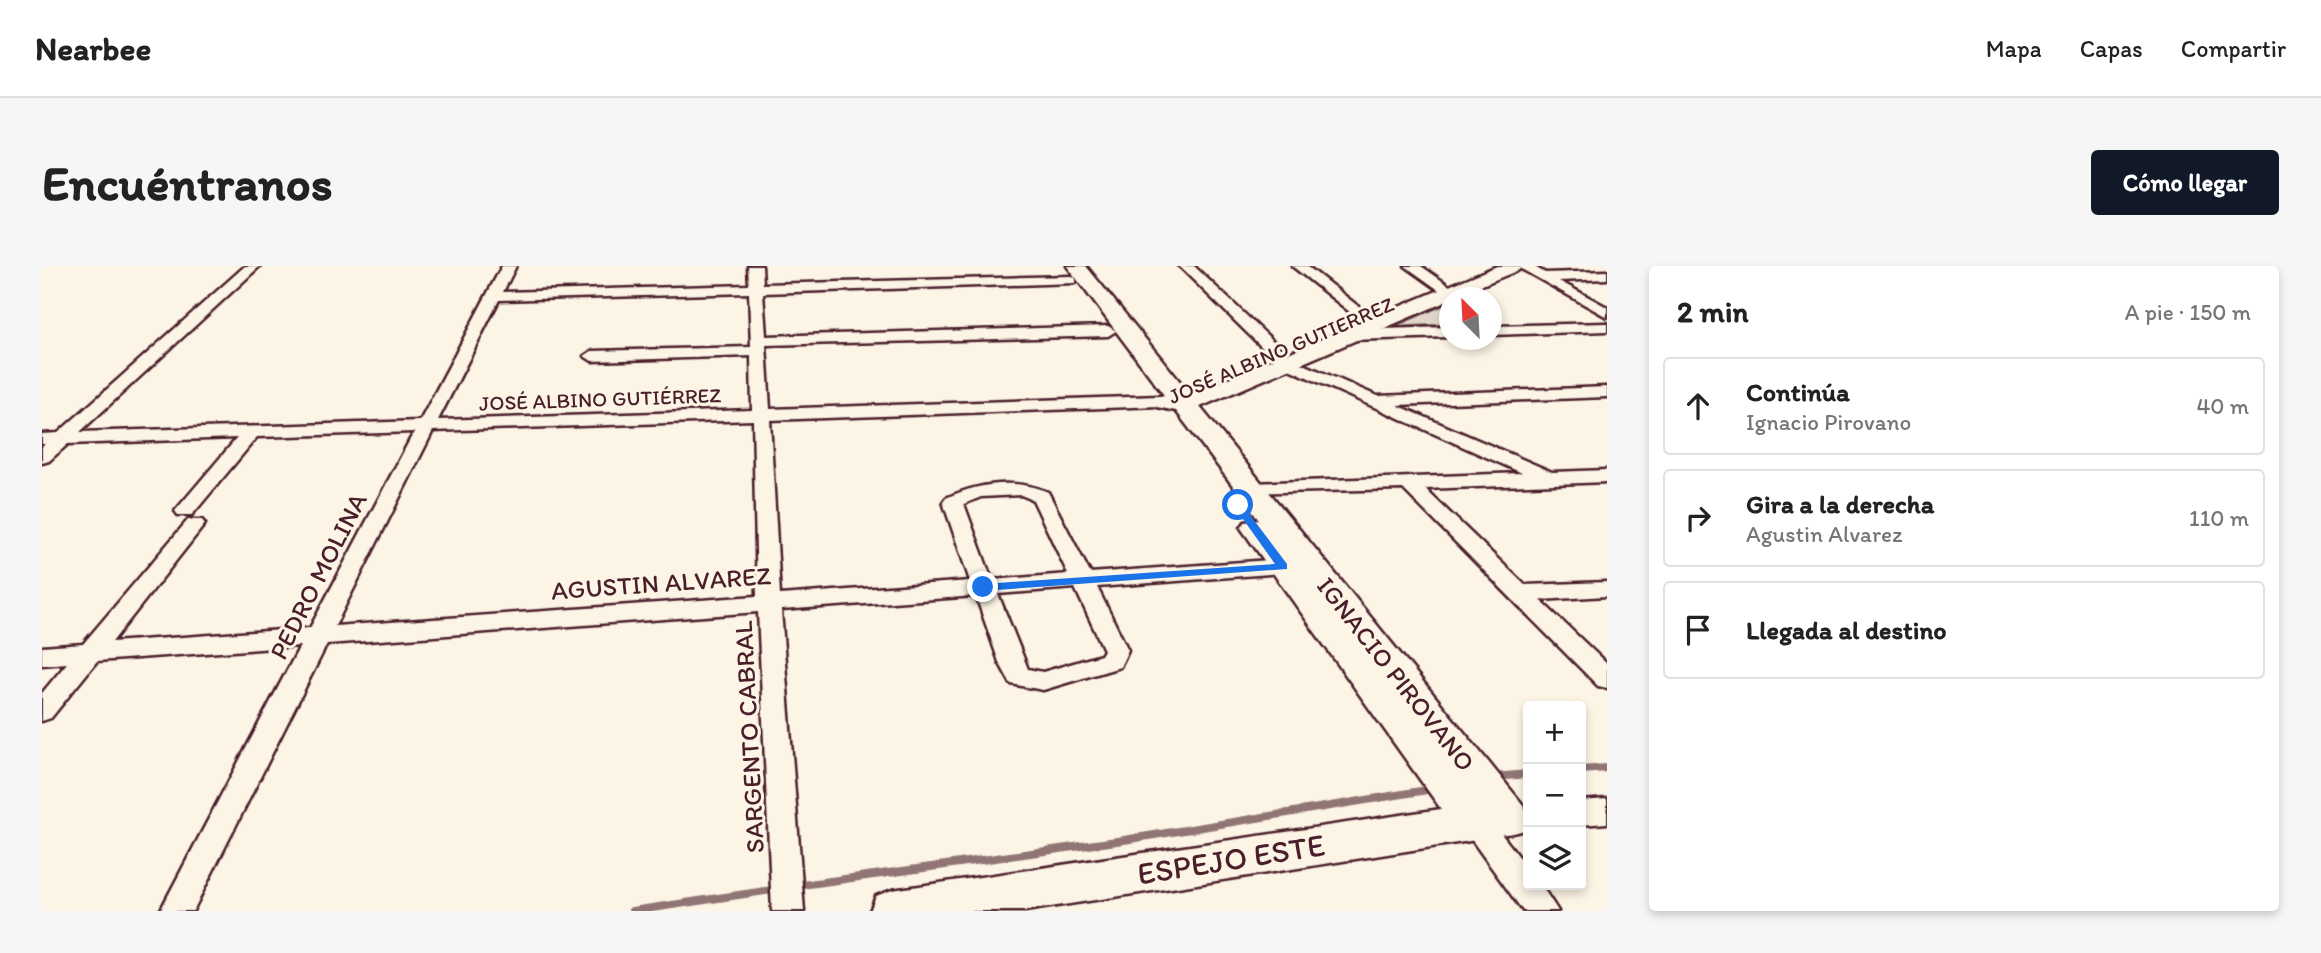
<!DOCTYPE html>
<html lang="es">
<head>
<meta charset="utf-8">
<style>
  :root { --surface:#fff; --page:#f6f6f6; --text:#222; --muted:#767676; --line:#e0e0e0; --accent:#111827 }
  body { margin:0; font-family:Itim,sans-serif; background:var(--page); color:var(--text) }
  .controls { position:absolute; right:21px; bottom:21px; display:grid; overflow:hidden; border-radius:7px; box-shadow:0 4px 10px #0003 }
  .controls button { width:63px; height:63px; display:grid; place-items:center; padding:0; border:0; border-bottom:2px solid var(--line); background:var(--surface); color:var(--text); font:35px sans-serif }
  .compass { position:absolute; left:1397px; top:21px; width:63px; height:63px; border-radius:50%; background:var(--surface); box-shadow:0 4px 10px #0003; rotate:336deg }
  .stop { position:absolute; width:21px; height:21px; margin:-16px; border:5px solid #1a73e8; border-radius:50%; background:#fff }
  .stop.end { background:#1a73e8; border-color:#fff; box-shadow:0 2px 7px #0008 }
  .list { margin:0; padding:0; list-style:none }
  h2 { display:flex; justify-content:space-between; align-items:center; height:91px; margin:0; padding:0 28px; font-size:30px }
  h2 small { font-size:23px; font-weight:400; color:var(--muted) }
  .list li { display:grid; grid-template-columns:46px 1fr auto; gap:21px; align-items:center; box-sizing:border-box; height:98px; margin:0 14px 14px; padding:0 14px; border:2px solid var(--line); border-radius:7px }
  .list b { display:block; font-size:26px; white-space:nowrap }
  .list p { margin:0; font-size:23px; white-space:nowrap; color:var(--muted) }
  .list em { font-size:23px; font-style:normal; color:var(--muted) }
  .icon { flex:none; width:38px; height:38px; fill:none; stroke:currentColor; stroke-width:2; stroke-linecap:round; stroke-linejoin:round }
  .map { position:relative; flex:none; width:1565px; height:645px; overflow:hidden; border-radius:7px }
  header { display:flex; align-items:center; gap:42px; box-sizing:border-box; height:98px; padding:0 35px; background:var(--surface); border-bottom:2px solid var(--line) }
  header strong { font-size:33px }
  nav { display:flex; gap:38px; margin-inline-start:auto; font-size:24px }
  .intro { display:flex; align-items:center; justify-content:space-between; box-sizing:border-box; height:168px; padding:0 42px }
  h1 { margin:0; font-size:49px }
  .button { padding:18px 32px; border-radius:7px; background:var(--accent); color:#fff; font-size:24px; font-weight:700 }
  main { display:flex; gap:42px; padding:0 42px }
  aside { flex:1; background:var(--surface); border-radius:7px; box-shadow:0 4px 10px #0003 }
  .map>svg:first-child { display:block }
  .green { fill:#e2d5ca; stroke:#967a7a; stroke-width:2 }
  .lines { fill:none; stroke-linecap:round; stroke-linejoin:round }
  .stream { stroke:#917474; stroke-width:8 }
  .street-casing { stroke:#4a1f2b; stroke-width:5 }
  .secondary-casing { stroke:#4a1f2b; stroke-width:5 }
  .street { fill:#fcf5e5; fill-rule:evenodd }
  .secondary { fill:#fcf5e5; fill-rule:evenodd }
  .route { fill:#1a73e8 }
  .labels { text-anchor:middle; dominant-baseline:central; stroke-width:6; stroke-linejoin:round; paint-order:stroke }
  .far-street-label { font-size:21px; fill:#4a1f2b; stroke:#fcf5e5 }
  .street-label { font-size:26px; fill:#4a1f2b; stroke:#fcf5e5 }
  .near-street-label { font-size:32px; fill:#4a1f2b; stroke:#fcf5e5 }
</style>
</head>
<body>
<header>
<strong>Nearbee</strong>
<nav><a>Mapa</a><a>Capas</a><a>Compartir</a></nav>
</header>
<div class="intro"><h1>Encuéntranos</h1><a class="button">Cómo llegar</a></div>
<main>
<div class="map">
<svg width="1565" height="645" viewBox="0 0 1565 645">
  <rect width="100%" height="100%" fill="#fcf5e5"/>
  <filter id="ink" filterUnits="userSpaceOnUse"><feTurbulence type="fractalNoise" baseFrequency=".0143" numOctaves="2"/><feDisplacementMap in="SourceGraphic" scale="14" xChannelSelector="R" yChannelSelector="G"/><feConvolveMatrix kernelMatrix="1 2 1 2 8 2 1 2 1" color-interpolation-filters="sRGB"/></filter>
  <g filter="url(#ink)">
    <path class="green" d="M1407,37V58L1351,61Z"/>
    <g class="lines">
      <g class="stream">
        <path d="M1539,504L1565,502"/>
        <path d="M1452,511L1486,508"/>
        <path d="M760,619L1082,574L1391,523"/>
        <path d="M590,645L730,624"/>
      </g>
      <g class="street-casing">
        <g id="street">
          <path d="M203,0H218L38,166L378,155L460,0H474L461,26L707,19L706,0H720L721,18L1028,10L1033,11V17L721,27L724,70L1066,60L1074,65L1066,70L724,79L728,143L1118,130L1127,135L1118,140L728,154L738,329L928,315L901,236L904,232C937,217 972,212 1006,226L1048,307L1241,293L1249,295L1252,300L1249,305L1241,307L1055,321L1086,384L1078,401L1001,424L969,418L957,396L934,330L739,344L762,645H730L716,346L285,378L151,645H118L258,380L55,395L9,452L0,455V427L25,397L0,399V381L41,378L146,254H160L163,258L70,376L268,362L372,166L215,171L150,249H136L133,245L195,172L26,178L7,195L0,197V181L3,178H0V168L16,167ZM707,27L709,81L550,85L542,90L550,95L709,90L710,144L396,154L457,34ZM711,154L715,330L293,360L391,165ZM979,229L991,234L1026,308L950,314L922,238L939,231ZM1033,322L1062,384L1059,389L1001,406L986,403L956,328Z"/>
          <path d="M1137,0H1152L1250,93L1335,130L1565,121V131L1355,139L1510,206L1565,204V216L1383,223L1483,319L1565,316V330L1498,334L1565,398V422L1556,420L1361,223L1202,227L1199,223L1202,219L1209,217L1480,207L1238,99Z"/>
          <path d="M1250,0H1265L1340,59L1338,62H1328Z"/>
          <path d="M1363,0H1379L1425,32H1408Z"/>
          <path d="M1474,0H1491L1503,7L1565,5V13L1517,15L1565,41V51Z"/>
          <path d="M1565,57V65L1450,69V60Z"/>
          <path d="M1408,61V71L1307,74L1299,69L1307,64Z"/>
          <path d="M1565,533V557L1539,559V535Z"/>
          <path d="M1431,542L1442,546L1486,602V619H1499L1516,645H1481L1416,555L1420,546Z"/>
        </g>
      </g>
      <g class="secondary-casing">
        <path id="secondary" d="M1025,0H1044L1148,128L1455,0H1480L1477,4L1408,32V34L1158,141L1482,540L1486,549L1482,564C1469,569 1459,567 1447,572L983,645H828L834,630L850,624L1399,543L1199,262L1203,256L1217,254L1134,145L1115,141L1111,136L1115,131L1122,129Z"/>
      </g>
      <use href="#street" class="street"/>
      <use href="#secondary" class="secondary"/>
    </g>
  </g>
  <path class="route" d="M1192,237H1199L1245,298V303L941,325L935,321L941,318L1233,298L1191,239Z"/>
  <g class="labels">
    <g class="far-street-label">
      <text transform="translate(1239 84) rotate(-23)">JOSÉ ALBINO GUTIERREZ</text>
      <text transform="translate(558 133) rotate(-2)">JOSÉ ALBINO GUTIÉRREZ</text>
    </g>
    <g class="street-label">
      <text transform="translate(276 310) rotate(-63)">PEDRO MOLINA</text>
      <text transform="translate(619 317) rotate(-4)">AGUSTIN ALVAREZ</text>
      <text transform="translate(1354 408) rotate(52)">IGNACIO PIROVANO</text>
      <text transform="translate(707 471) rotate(-93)">SARGENTO CABRAL</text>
    </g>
    <g class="near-street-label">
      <text transform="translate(1189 593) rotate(-9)">ESPEJO ESTE</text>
    </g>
  </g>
</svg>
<div class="controls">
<button>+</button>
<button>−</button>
<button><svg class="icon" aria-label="layers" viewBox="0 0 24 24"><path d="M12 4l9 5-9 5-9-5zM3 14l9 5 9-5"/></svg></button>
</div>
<svg class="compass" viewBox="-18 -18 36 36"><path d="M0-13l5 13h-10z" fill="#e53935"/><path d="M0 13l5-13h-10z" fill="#767676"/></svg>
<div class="stop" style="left:1196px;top:239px"></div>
<div class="stop end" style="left:941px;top:321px"></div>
</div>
<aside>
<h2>2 min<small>A pie · 150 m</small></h2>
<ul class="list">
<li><svg class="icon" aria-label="ahead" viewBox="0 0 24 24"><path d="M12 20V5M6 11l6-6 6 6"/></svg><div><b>Continúa</b><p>Ignacio Pirovano</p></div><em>40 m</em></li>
<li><svg class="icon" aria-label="right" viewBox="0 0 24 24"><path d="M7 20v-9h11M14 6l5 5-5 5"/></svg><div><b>Gira a la derecha</b><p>Agustin Alvarez</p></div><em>110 m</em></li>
<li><svg class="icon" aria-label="arrive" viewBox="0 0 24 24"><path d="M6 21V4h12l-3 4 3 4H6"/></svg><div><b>Llegada al destino</b></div></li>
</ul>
</aside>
</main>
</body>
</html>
